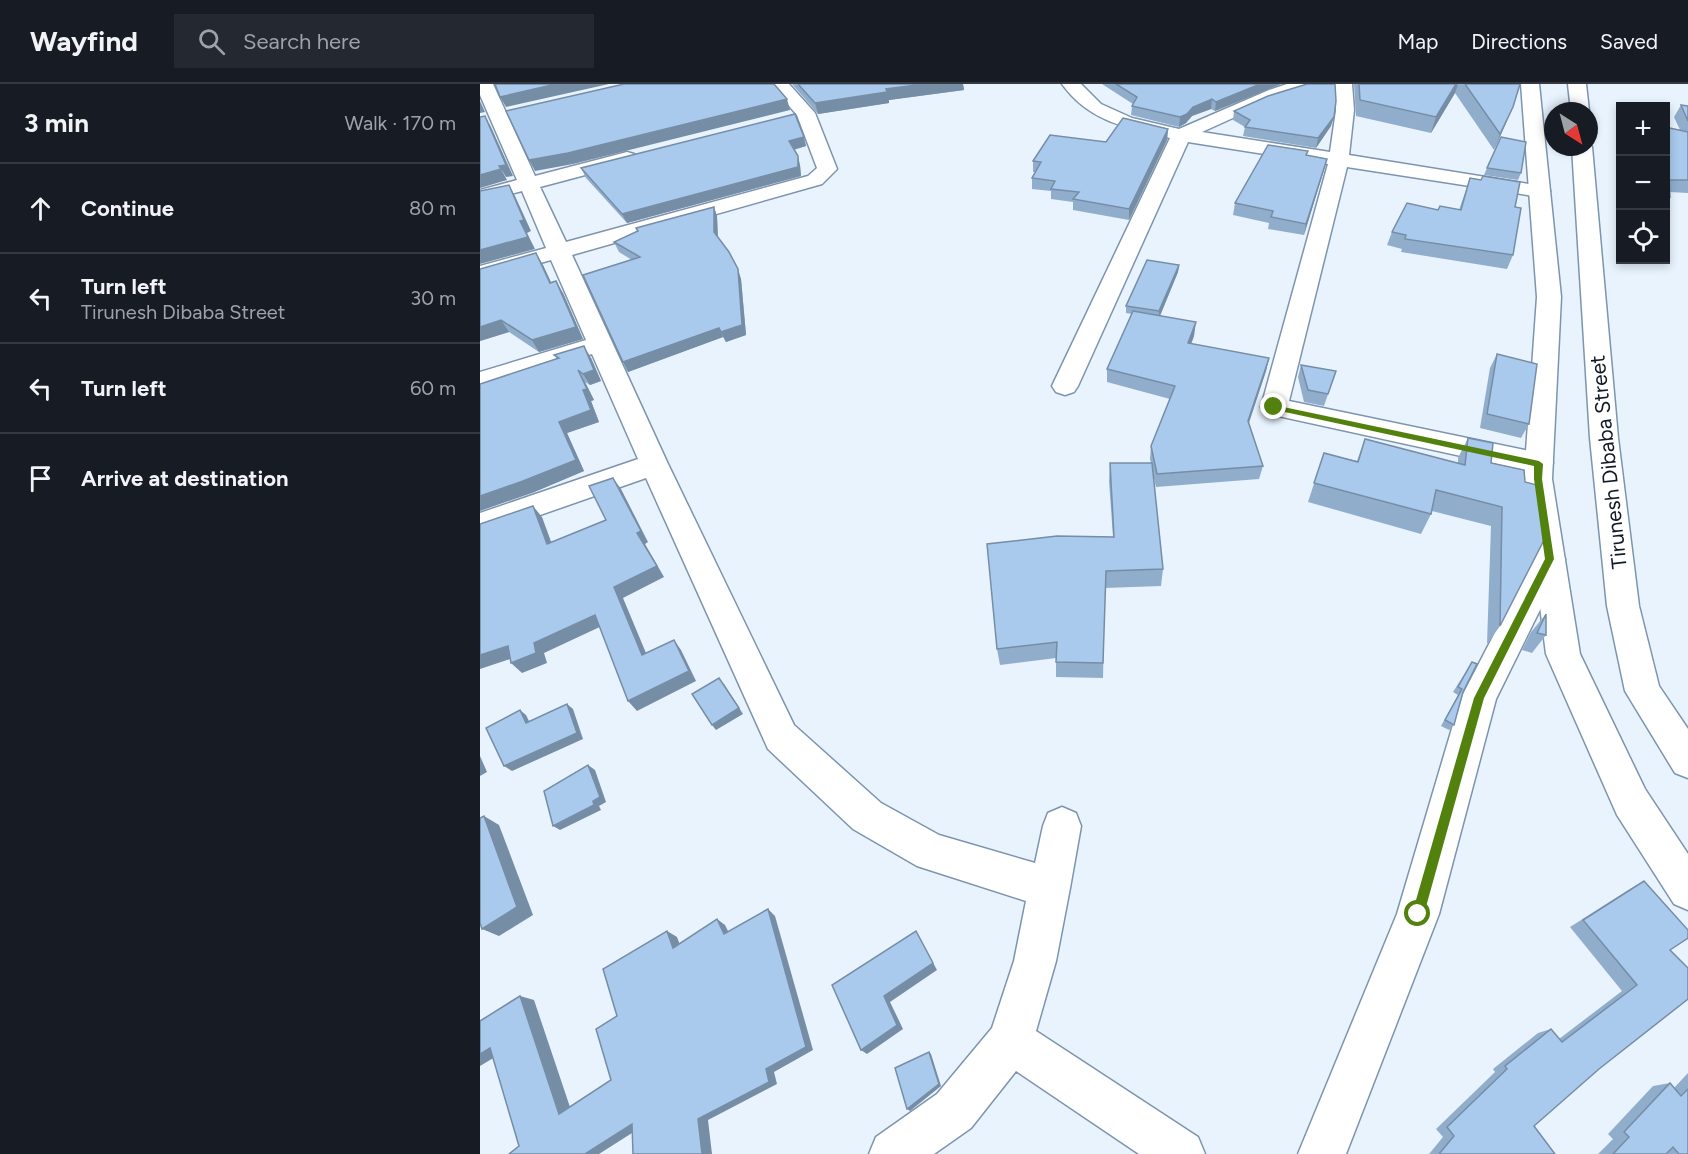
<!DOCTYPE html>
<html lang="en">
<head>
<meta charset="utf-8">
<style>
  :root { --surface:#171b24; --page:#242831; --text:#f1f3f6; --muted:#9ea1a6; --line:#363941 }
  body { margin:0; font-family:Figtree,sans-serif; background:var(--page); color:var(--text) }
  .controls { position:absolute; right:18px; top:18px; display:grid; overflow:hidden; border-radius:0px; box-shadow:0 3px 9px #0003 }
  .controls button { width:54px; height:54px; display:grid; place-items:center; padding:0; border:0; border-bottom:2px solid var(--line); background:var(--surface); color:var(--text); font:30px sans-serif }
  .compass { position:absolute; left:1064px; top:18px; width:54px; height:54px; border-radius:50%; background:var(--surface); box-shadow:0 3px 9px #0003; rotate:144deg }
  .stop { position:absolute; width:18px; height:18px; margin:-14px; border:4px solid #52810e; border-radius:50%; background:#fff }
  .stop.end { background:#52810e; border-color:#fff; box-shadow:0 2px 6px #0008 }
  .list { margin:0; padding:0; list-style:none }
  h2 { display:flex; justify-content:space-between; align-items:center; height:78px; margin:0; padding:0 24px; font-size:26px }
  h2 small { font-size:20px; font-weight:400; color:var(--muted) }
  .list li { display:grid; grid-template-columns:39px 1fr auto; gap:18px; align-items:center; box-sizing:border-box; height:90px; padding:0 24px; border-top:2px solid var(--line) }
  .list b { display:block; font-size:22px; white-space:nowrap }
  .list p { margin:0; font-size:20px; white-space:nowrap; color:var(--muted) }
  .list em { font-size:20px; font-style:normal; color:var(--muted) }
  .icon { flex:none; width:33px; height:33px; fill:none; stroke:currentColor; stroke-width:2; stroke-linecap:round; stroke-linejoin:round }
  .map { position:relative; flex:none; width:1208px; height:1070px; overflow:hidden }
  header { display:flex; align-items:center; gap:36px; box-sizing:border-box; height:84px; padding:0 30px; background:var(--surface); border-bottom:2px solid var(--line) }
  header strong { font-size:28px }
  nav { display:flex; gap:33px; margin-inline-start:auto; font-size:21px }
  .search { width:420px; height:54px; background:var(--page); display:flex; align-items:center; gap:15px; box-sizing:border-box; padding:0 21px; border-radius:0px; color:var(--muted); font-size:22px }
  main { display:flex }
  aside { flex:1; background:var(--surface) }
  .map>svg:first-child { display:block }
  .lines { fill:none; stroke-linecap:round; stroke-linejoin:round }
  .street-casing { stroke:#7d94ae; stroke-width:3 }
  .secondary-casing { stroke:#7d94ae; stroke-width:3 }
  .street { fill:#fff; fill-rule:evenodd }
  .secondary { fill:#fff; fill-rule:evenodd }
  .wall { fill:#91adcc }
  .shaded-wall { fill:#768da6 }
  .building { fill:#a9c9ed; stroke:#768da6; stroke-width:1.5 }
  .route { fill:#52810e }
  .labels { text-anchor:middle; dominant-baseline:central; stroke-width:6; stroke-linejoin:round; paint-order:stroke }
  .street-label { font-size:21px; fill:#111a24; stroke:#fff }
</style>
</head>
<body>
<header>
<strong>Wayfind</strong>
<div class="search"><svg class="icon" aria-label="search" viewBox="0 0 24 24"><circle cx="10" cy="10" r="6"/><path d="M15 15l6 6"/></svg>Search here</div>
<nav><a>Map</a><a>Directions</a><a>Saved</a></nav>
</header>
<main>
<aside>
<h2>3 min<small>Walk · 170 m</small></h2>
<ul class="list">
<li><svg class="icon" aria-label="ahead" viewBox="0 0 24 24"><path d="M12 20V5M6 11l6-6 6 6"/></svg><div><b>Continue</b></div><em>80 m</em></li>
<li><svg class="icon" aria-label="left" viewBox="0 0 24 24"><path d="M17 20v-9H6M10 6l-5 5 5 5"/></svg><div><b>Turn left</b><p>Tirunesh Dibaba Street</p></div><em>30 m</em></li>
<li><svg class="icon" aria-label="left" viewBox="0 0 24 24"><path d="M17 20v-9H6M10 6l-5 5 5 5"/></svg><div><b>Turn left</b></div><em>60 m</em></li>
<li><svg class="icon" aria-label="arrive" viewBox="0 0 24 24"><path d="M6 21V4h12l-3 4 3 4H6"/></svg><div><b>Arrive at destination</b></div></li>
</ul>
</aside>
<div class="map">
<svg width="1208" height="1070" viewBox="0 0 1208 1070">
  <rect width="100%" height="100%" fill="#e8f3fe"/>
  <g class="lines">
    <g class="street-casing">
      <g id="street">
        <path d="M0,0H13L55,92L147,68L154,70L157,74L154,78L60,103L86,158L328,92L337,84L317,31L290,0H309L335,29L357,85L342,100L92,171L188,380L314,641L401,719L459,751L555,779L563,742L568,729L582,723L596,729L601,742L590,804L576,877L556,947L718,1053L725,1070H659L536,987L491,1044L454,1070H389L396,1053L457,1010L512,944L534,877L546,817L437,782L373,745L288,665L166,394L0,452V429L158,375L112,270L0,305V288L106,256L71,176L0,196V182L66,164L42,107L0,118V106L37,96L0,11Z"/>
        <path d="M582,0H601L621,20L652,34L699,45L789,6L807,0H837L834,4L786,19L722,48L850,68L856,26L854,0H872L874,26L869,71L1067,103L1070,107L1067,111L1060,113L867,83L809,317L1059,369L1069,372L1073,379L1069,386L1059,389L784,329L781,323L848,80L708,58L598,302L594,308L585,311L576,308L572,302L690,54C648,44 609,38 582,0Z"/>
        <path d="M1069,463L1080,466L1085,475L1016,615L959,830L866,1070H818L917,830L981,614L1058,466Z"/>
      </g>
    </g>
    <g class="secondary-casing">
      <g id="secondary">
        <path d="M1041,0H1059L1081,213L1072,395L1100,570L1165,705L1208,770V826L1194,820L1137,731L1066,570L1044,395L1057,213Z"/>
        <path d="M1088,0H1106L1109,27H1091Z"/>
        <path d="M1109,59L1112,63L1138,354L1159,522L1179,602L1208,645V694L1195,689L1145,607L1127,522L1110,354L1092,63H1109Z"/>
      </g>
    </g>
    <use href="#street" class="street"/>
    <use href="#secondary" class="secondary"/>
  </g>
  <g class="wall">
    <path d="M312,0H483L484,6L409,16V19L338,30Z"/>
    <path d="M622,0H801L735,27L731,25L712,32L706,39L699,43L651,31L652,22L653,20Z"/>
    <path d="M874,0H1040L1026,39L1014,66L975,9L951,49L876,32Z"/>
    <path d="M1201,21L1208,22V109L1189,108L1190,113L1185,120V43L1200,46L1194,33Z"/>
    <path d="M754,27L851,42L836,64L763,52L765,43L753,36Z"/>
    <path d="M688,45L687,56L649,136L593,126V118L571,115V107L552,105V94L555,88H553V77L626,58Z"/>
    <path d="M324,53L326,62L314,66L320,81L321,92L147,139L106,94L101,84Z"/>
    <path d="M827,71L847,75L824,151L788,145L789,139L753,131L755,119Z"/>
    <path d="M1007,84L1041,89L1038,96L1004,91Z"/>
    <path d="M990,94L1035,123L1033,171L1027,185L921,168L922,165L907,161L912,148L958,126H979Z"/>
    <path d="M234,123L237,132L238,153L261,195L266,251L246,258L243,253L148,288L143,278L152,176L139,168L134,158L157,147L156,144Z"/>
    <path d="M63,181L71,199L83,209L103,255L59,268L29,248L0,257V185Z"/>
    <path d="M699,181L698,188L680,232L714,252L711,260L789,274L786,287L769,339L783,382L779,395L676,403L673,390L683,485L681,502L625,504L623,594L576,593V574L520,581L517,565L633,453L629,397L630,379H671L670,375L671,362L690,315L627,298V285L652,230L646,229V222Z"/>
    <path d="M1017,270L1049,340L1041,354L1000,344L1010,284Z"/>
    <path d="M74,271L111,274L121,297L110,301L105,298L114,316L111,317L119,338L87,349L104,387L52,409L77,275Z"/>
    <path d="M821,281L856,287L844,322L824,318L818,293Z"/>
    <path d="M988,354L1011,379L1044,386L1020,542L1007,560L1011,442L952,427L951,430L941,450L828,418L844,369L877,377L885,355L978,379V374Z"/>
    <path d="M1066,530V551L1052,569L1042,566L1051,548Z"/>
    <path d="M992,578L974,641L969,646L961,642L978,611L973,608Z"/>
    <path d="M1164,797L1190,866L1119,985L1054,1042L1075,1070H949L963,1053L956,1045L1015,988L1013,985L1058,949L1071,945L1079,955L1142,907L1090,843L1150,805Z"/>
    <path d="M1208,989V1070H1118L1133,1055L1128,1050L1173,1002L1190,999L1194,1004Z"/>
  </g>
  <g class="shaded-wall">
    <path d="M76,0H129L26,23L20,13Z"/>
    <path d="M445,0H483L484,6L409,16V19L338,30L335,19L406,5Z"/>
    <path d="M780,0H801L735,27L736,18Z"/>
    <path d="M976,0H978L975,9L951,49L956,33Z"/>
    <path d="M307,15L310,26L93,80L55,87L49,76Z"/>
    <path d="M732,15L731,25L712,32L706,39L699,43L700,33L713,23Z"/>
    <path d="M0,17L5,28L0,29Z"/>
    <path d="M1033,23L1026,39L1014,66L1020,50Z"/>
    <path d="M5,32L11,43L33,92L26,93L19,82Z"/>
    <path d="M854,33L851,42L836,64L838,54Z"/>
    <path d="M688,45L687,56L649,136V125Z"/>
    <path d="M324,53L326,62L312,66L309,57Z"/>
    <path d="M318,72L320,81L321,92L147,139L142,130Z"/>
    <path d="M847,75L844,86L824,151L826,140Z"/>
    <path d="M21,85L27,96L0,104V91Z"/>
    <path d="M29,101L35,112L51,147L47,149L55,165L0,180V166L40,137Z"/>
    <path d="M234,123L237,132L238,158L234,148Z"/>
    <path d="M56,169L63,181L77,211L70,199Z"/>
    <path d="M699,181L698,188L679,234V227Z"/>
    <path d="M258,185L261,195L266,251L246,258L241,248Z"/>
    <path d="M76,197L83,209L103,255L59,268L52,256Z"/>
    <path d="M21,236L29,248L0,257V243Z"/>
    <path d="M716,238L714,252L706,273L708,259Z"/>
    <path d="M239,244L243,253L148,288L143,278Z"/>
    <path d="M104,262L111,274L121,297L110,301L103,290Z"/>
    <path d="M789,274L786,287L765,350L768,337Z"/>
    <path d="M98,286L105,298L114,316L111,317L119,338L87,349L104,387L52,409L0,427V412L79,338L103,306Z"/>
    <path d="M133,394L141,405L168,458L165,460L184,493L143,514L171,581L162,571L134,503L157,449Z"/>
    <path d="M53,422L62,433L76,471L67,460Z"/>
    <path d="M115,531L124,541L64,569L67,579L42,589L31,579L54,559Z"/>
    <path d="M194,556L201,566L216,597L157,627L148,617Z"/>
    <path d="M28,562L39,572L0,585V571Z"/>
    <path d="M244,600L263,630L236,646L232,641Z"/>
    <path d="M87,620L93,625L103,655L32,687L24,682Z"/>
    <path d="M40,626L46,631L53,645L46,639Z"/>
    <path d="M0,672L7,688L0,692Z"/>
    <path d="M108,681L115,686L126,718L119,722L121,726L80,746L73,742L113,717Z"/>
    <path d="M4,732L19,741L53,831L19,852L2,845Z"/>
    <path d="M288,825L295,832L333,966L294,988L297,1000L228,1036L232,1070H222L218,1035L286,985Z"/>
    <path d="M237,835L245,841L252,855L244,850Z"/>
    <path d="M187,847L197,853L203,869L193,864Z"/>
    <path d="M436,847L457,886L410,918L423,945L387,970L381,966L404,912Z"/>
    <path d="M40,912L54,916L93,1032L79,1030Z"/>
    <path d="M10,964L25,967L0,982V970Z"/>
    <path d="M449,968L451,970L461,1002L430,1027L427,1025Z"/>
    <path d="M152,1040L163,1042L119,1070H105Z"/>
  </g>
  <g class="building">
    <path d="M15,0H76L20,13Z"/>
    <path d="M144,0H294L307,15L88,69L49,76L26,27Z"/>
    <path d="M318,0H445L406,5L407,8L335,19Z"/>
    <path d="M636,0H780L736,18L732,15L713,23L707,30L700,33L652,22L657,13Z"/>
    <path d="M827,0H855L856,17L854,33L838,54L765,43L770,36L754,27L788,12Z"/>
    <path d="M879,0H976L956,33L880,16Z"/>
    <path d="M985,0H1040L1033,23L1020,50Z"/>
    <path d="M1201,21L1208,22V37Z"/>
    <path d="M315,30L324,53L309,57L318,72V83L142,130L101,84Z"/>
    <path d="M5,32L26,81L19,82L21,85L0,91V33Z"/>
    <path d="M643,34L688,45L649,125L593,115L599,108L571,105L575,97L552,94L561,78L553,77L570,51L626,58Z"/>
    <path d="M1185,43L1208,48V96H1189L1190,113L1185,112Z"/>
    <path d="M1021,53L1046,58L1041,89L1007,84Z"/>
    <path d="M788,61L828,67L826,71L847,75L826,140L791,133L793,127L755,119Z"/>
    <path d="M1003,92L1040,98L1035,123L1041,124L1033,171L925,155L926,151L912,148L927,119L958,126L960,122L981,126L990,94L1001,96Z"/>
    <path d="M29,101L44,136L40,137L48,153L0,166V107Z"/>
    <path d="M234,123V148L249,168L258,185L262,241L241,248L239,244L143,278L103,191L160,173L134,158L158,147L156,144Z"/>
    <path d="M56,169L70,199L76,197L96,243L52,256L21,236L0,243V185Z"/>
    <path d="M667,176L699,181L679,227L646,222Z"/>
    <path d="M653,227L716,238L708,259L789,274L768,337L783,382L677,390L671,362L695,302L627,285Z"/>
    <path d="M104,262L114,286L103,290L98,286L107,305L103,306L111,326L79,338L96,376L43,397L0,412V300L79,274L74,271Z"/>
    <path d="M1017,270L1057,280L1049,340L1007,330Z"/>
    <path d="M821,281L856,287L848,310L828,306Z"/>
    <path d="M988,354L1013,359L1011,379L1044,386L1045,398L1057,401L1064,456L1020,542L1022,423L956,406L951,430L834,399L844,369L878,378L885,355L985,381Z"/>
    <path d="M630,379H672L683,485L626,487L623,579L576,578L577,558L517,565L507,460L577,452L634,453Z"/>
    <path d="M133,394L161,447L157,449L177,482L134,503L162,571L194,556L209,587L148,617L115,531L54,559L56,569L31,579L28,562L0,571V440L53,422L67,460L126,436L109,402Z"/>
    <path d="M1066,530V551L1057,549Z"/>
    <path d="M992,578L997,580L983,608L974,641L965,636L982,605L978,603Z"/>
    <path d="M239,594L259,624L232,641L212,610Z"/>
    <path d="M87,620L97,649L24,682L6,644L40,626L46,639Z"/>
    <path d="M108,681L120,713L113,717L114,721L73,742L64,707Z"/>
    <path d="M4,732L37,823L2,845L0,839V734Z"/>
    <path d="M1164,797L1208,846V854L1190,866L1208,884V915L1119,985L1054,1042L1075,1070H959L974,1052L967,1043L1027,985L1025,982L1071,945L1082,958L1157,901L1103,836Z"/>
    <path d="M288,825L326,963L286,985L289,998L218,1035L222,1070H153L152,1040L105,1070H29L39,1062L10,964L0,970V937L40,912L79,1030L131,996L116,945L137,932L123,885L187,847L193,864L237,835L244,850Z"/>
    <path d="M436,847L453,879L404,912L417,941L381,966L352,901Z"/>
    <path d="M449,968L459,1000L427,1025L415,984Z"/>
    <path d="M1190,999L1201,1012L1208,1005V1070H1199L1193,1063L1186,1070H1133L1149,1053L1144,1048Z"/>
  </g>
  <path class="route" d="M794,321L1059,377L1063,380L1062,395L1074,475L1004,614L944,830L938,836L932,830L994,614L1065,475L1054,395V382L791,325V322Z"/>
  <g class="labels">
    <g class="street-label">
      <text transform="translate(1128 378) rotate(-96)">Tirunesh Dibaba Street</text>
    </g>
  </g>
</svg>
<div class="controls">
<button>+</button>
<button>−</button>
<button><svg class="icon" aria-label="locate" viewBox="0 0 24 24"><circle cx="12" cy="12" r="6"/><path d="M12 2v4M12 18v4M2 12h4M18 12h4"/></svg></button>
</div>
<svg class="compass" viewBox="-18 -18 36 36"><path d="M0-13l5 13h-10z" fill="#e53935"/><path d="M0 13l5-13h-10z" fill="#9ea1a6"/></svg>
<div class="stop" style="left:938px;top:830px"></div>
<div class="stop end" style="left:794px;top:323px"></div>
</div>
</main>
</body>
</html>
